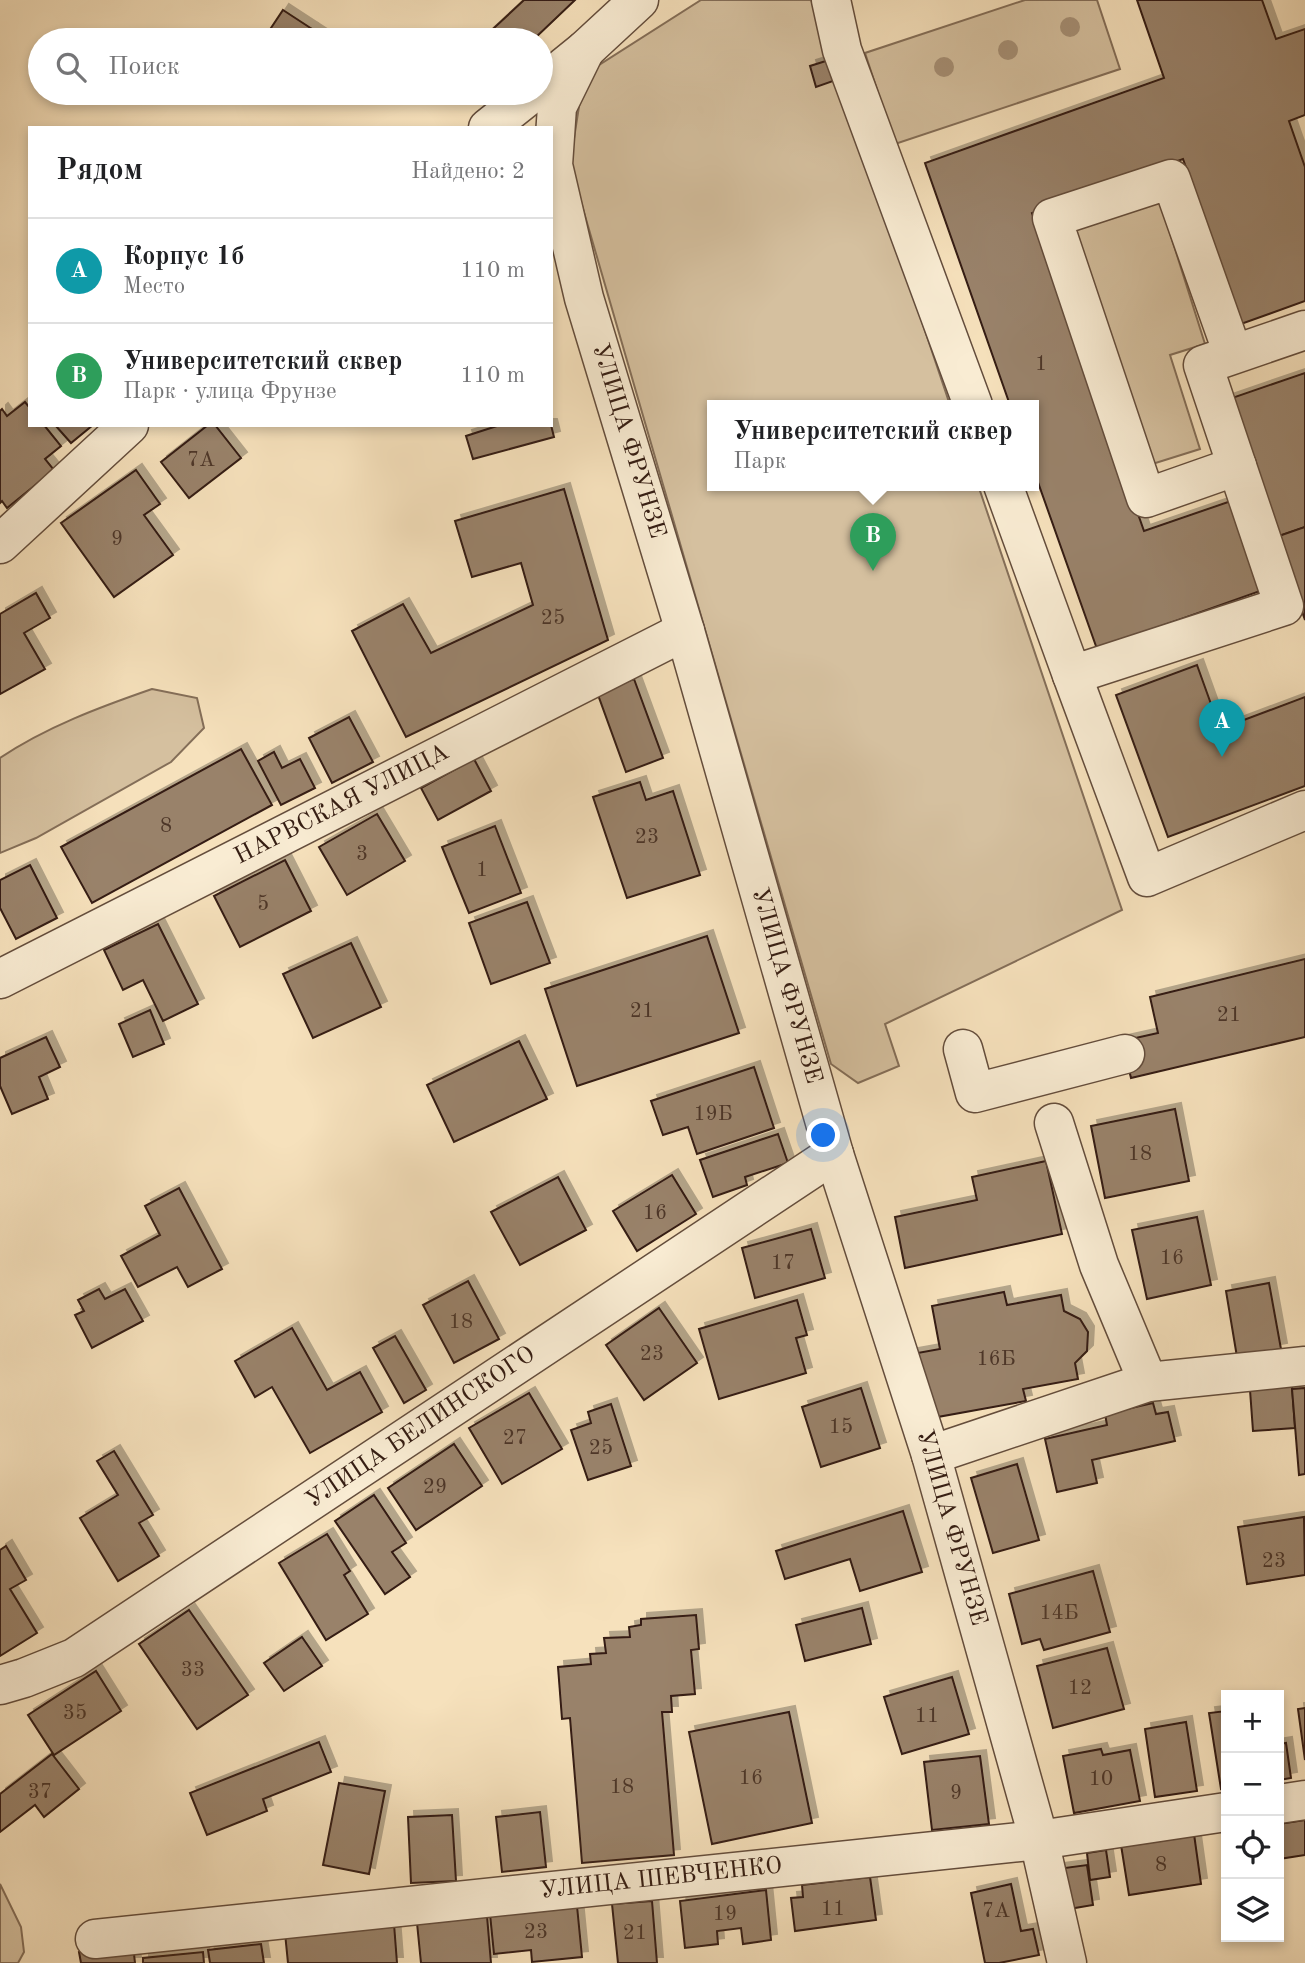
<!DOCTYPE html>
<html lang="ru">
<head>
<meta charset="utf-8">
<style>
  :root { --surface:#fff; --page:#f2f2f2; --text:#202124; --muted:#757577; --line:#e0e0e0; --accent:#8f2418 }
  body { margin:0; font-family:"Old Standard TT",serif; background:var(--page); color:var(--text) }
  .controls { position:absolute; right:21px; bottom:21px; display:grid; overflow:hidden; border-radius:0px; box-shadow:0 4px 10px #0003 }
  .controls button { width:63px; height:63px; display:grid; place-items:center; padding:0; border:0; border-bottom:2px solid var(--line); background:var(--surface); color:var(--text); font:35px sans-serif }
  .you { position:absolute; left:824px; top:1136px; width:24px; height:24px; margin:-18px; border:5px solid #fff; border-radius:50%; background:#1a73e8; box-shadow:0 0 0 10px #1a73e833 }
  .badge { display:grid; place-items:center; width:46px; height:46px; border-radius:50%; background:var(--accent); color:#fff; font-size:23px; font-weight:700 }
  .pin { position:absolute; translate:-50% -58px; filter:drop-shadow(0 2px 4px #0008) }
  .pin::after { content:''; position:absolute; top:37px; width:24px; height:21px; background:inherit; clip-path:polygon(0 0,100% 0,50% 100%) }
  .popup { position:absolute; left:707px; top:400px; width:332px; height:91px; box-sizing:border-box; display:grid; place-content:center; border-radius:0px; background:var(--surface); filter:drop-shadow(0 2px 5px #0005); font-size:23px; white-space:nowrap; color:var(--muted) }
  .popup b { font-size:26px; color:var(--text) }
  .popup::after { content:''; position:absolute; left:50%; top:100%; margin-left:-14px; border:14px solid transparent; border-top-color:var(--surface) }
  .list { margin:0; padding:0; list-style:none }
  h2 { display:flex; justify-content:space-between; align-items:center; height:91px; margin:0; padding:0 28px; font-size:30px }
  h2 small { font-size:23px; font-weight:400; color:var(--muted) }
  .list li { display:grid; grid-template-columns:46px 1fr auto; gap:21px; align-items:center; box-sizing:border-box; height:105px; padding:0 28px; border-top:2px solid var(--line) }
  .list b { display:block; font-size:26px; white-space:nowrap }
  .list p { margin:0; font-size:23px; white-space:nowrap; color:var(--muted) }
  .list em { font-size:23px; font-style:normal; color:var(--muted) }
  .icon { flex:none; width:38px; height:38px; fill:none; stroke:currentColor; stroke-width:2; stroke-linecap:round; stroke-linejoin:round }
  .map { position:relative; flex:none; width:1305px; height:1963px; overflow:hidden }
  .search { position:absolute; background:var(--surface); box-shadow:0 4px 10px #0003; left:28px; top:28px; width:525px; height:77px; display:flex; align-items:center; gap:18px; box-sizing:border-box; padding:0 24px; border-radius:38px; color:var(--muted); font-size:26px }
  .panel { position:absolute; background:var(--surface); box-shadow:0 4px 10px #0003; left:28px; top:126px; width:525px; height:301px; border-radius:0px }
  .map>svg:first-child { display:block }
  .green { fill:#d5c09f; stroke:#846e58; stroke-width:2 }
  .building { fill:#99826a; stroke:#341c12; stroke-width:2; filter:url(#shadow) }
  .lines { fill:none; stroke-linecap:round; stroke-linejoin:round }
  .minor-casing { stroke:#644d3c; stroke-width:41 }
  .minor { stroke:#f9ecd3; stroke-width:38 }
  .tree { fill:#a69076 }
  .labels { text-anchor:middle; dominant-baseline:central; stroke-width:5; stroke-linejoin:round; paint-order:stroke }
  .number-label { font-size:21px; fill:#4d3628 }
  .street-label { font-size:24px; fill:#341c12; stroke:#f9ecd3 }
</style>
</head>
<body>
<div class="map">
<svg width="1305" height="1963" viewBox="0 0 1305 1963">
  <defs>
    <filter id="shadow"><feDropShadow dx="6" dy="-6" stdDeviation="0" flood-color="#0004"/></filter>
  </defs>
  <rect width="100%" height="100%" fill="#f6e1bc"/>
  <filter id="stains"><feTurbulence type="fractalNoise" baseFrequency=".00286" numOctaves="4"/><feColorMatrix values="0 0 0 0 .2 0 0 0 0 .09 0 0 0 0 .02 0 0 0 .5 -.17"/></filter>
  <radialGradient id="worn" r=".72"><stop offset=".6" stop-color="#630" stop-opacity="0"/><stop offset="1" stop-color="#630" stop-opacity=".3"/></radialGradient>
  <g class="green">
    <path d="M701,0H811L832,54L950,405H712V485H978L1122,910L885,1024L899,1066L858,1083L831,1064L570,164L580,100L596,67Z"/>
    <path d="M1025,0H1097L1120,69L895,144L865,53Z"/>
    <path d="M1158,195L1205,344L1170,355L1200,449L1146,466L1068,223Z"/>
    <path d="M152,689L197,698L204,728L171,762L36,838L0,853V758C46,727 100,707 152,689Z"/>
    <path d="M0,1884L21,1927L24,1952L18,1963H0Z"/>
  </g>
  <g class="building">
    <path d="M524,0H575L533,40H481Z"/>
    <path d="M1137,0H1262L1276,39L1305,29V115L1289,121L1305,167V301L1241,324L1183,159L1032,213L1144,531L1231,501L1263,590L1097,649L1034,471V405H1010L925,163L1164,78Z"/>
    <path d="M283,10L312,29L305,40H263Z"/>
    <path d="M312,29L329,40H305Z"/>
    <path d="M829,60L836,80L816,87L810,66Z"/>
    <path d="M1305,373V527L1276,537L1229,399Z"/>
    <path d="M25,402L30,408V425H44L61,446L45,459L54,470L7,508L2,501L0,503V411L2,409L7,416Z"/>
    <path d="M55,425H93L71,443Z"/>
    <path d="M208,425H215L241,458L189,498L161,462Z"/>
    <path d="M500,425H551L554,437L473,459L466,436Z"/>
    <path d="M136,470L160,504L144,515L173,555L114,597L61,523Z"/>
    <path d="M564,489L608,640L406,737L352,631L403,604L431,653L533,605L521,563L472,577L455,521Z"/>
    <path d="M1305,527V620L1276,537Z"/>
    <path d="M36,593L50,618L24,633L45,669L0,694V614Z"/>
    <path d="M1197,665L1220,729L1305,697V786L1168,837L1116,695Z"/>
    <path d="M634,679L663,758L626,772L597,692Z"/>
    <path d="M349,717L373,762L332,783L309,738Z"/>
    <path d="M241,749L272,805L92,903L61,847Z"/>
    <path d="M274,752L282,768L300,759L315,788L281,805L258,761Z"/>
    <path d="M474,759L491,791L438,820L421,788Z"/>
    <path d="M640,782L646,800L673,791L700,875L627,898L593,797Z"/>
    <path d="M377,814L405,861L347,895L319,847Z"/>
    <path d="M495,826L521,893L469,913L442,847Z"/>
    <path d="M285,860L311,911L240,947L214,896Z"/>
    <path d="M30,865L57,918L16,939L0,908V880Z"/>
    <path d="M527,902L550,963L491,984L469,923Z"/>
    <path d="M158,924L198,1004L163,1021L143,980L123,990L104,950Z"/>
    <path d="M707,936L739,1033L577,1086L545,989Z"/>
    <path d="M351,943L381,1007L313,1038L283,974Z"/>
    <path d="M1305,959V1037L1131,1078L1122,1041L1158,1033L1150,997Z"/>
    <path d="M150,1010L164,1044L133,1057L119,1024Z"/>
    <path d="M46,1037L60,1067L39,1077L48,1099L12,1114L0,1086V1058Z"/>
    <path d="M519,1041L547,1099L454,1142L427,1085Z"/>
    <path d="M754,1067L774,1128L697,1154L688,1127L663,1135L651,1101Z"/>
    <path d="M1175,1109L1189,1181L1105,1198L1091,1126Z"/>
    <path d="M778,1134L788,1163L745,1177L747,1185L713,1197L700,1160Z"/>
    <path d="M1046,1161L1062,1234L905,1268L895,1217L977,1200L972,1177Z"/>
    <path d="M672,1175L696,1214L637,1251L613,1211Z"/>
    <path d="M558,1177L586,1230L520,1265L491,1212Z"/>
    <path d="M179,1188L222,1269L188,1287L177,1267L138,1287L121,1256L160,1235L145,1206Z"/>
    <path d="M1197,1217L1211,1285L1147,1299L1132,1230Z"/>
    <path d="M811,1229L825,1278L755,1298L742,1248Z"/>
    <path d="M468,1281L499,1339L454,1363L423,1305Z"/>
    <path d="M1269,1283L1281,1349L1237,1357L1226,1291Z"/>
    <path d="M99,1289L105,1299L125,1289L143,1321L92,1348L75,1315L84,1311L78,1300Z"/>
    <path d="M1004,1292L1007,1305L1061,1295L1064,1311L1080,1319L1088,1332L1087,1351L1075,1363L1078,1379L1023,1389L1026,1401L932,1418L912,1354L940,1349L932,1306Z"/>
    <path d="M797,1300L807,1335L796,1338L806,1373L719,1399L699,1329Z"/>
    <path d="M659,1308L697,1363L644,1400L606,1345Z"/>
    <path d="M292,1328L327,1390L360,1372L382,1412L310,1453L272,1387L255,1397L235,1361Z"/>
    <path d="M395,1336L426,1390L404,1403L373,1348Z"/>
    <path d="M1292,1386L1295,1428L1253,1431L1250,1390Z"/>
    <path d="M861,1388L880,1448L821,1467L802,1407Z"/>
    <path d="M1305,1388V1474L1299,1475L1292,1389Z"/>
    <path d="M529,1393L562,1449L502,1484L469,1428Z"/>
    <path d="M1153,1403L1156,1414L1168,1412L1175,1441L1092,1460L1097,1483L1057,1492L1045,1439L1107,1425L1105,1414Z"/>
    <path d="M611,1404L631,1466L588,1480L571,1430L591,1423L588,1412Z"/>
    <path d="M454,1444L482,1486L416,1530L388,1488Z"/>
    <path d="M114,1451L153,1515L139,1523L159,1556L118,1581L80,1518L118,1495L97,1461Z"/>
    <path d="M1017,1464L1039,1540L993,1553L971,1478Z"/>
    <path d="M374,1495L406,1543L392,1552L410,1577L385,1594L335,1521Z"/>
    <path d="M903,1511L922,1572L860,1591L850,1559L785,1579L776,1551Z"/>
    <path d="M1304,1517L1305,1575L1247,1584L1238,1527Z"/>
    <path d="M327,1534L350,1571L344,1575L368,1614L326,1640L279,1563Z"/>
    <path d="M6,1546L26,1580L10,1589L37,1633L0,1656V1550Z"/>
    <path d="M1093,1571L1110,1632L1044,1650L1040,1639L1022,1644L1009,1594Z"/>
    <path d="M862,1608L871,1644L805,1661L796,1625Z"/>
    <path d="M189,1610L248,1695L197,1729L139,1644Z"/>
    <path d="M696,1615L699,1649L691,1650L695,1694L671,1696L672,1712H662L674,1855L582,1863L570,1718L562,1719L558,1667L591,1664L590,1654L606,1653L604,1638L630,1637L629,1627L641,1625V1619Z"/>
    <path d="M302,1637L322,1666L284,1691L264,1663Z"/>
    <path d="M1107,1648L1124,1709L1053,1728L1037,1666Z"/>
    <path d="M96,1671L121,1711L54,1755L28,1715Z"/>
    <path d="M952,1677L969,1734L902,1754L884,1697Z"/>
    <path d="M1305,1708V1760L1298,1709Z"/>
    <path d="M1226,1711V1788L1221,1789L1209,1713Z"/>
    <path d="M789,1712L812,1823L712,1844L689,1732Z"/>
    <path d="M1186,1722L1197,1791L1155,1797L1145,1729Z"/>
    <path d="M319,1742L331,1772L263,1799L267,1811L207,1835L190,1793Z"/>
    <path d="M1286,1743L1291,1778L1279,1780V1744Z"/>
    <path d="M1101,1749L1103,1755L1130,1750L1140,1801L1074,1813L1063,1756Z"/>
    <path d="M52,1754L79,1789L44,1817L35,1805L0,1832V1794Z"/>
    <path d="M980,1756L989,1824L932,1830L924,1762Z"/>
    <path d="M339,1783L385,1791L369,1874L323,1865Z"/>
    <path d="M540,1812L546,1867L502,1872L496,1817Z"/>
    <path d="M452,1815L456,1881L411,1883L408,1817Z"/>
    <path d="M1305,1820V1855L1279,1859V1824Z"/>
    <path d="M1194,1834L1201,1884L1129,1895L1121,1845Z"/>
    <path d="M1106,1850L1110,1877L1090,1880L1087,1853Z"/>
    <path d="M1087,1865L1093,1905L1063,1910L1057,1869Z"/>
    <path d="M870,1877L876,1920L795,1931L791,1898L803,1897L802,1885Z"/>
    <path d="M1011,1884L1021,1931L1033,1929L1039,1955L999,1963H985L971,1893Z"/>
    <path d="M766,1890L771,1940L743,1944L741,1928L717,1931L718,1944L685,1948L680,1901Z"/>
    <path d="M652,1901L657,1963H618L612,1904Z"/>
    <path d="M577,1906L582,1957L532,1962L531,1950L494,1954L490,1914Z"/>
    <path d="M487,1916L491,1963H421L417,1923Z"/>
    <path d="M394,1924L397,1963H288L285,1933Z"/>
    <path d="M261,1944L264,1963H210L208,1950Z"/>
    <path d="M133,1945L135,1963H81L79,1952Z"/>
    <path d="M203,1952L204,1963H143V1958Z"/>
  </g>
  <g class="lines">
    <g class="minor-casing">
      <g id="minor">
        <path d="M831,0L842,50L973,405"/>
        <path d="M585,50L557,107L553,165L584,298L685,631L834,1154L931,1455L1039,1840L1067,1963"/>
        <path d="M564,67L585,50L639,0"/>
        <path d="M488,128L532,93"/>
        <path d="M1233,354L1171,179L1052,218L1146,498L1237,466"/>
        <path d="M1003,485L1072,675L1284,606L1203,365L1305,330"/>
        <path d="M0,544L129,425"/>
        <path d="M1072,675L1147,877L1305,810"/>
        <path d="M0,979L685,631"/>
        <path d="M963,1049L975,1093L1125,1054"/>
        <path d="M1054,1123L1099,1265L1148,1382L1305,1366"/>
        <path d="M931,1455L1148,1382"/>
        <path d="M0,1685L24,1678L74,1658L834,1154"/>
        <path d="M1279,1804L1305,1800"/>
        <path d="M95,1939L1039,1840L1226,1812"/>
      </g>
    </g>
    <use href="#minor" class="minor"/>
  </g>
  <g class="tree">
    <circle cx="1070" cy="27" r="10"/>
    <circle cx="1008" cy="50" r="10"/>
    <circle cx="944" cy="67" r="10"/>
  </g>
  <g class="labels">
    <g class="number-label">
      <text x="1041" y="364">1</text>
      <text x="201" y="460">7А</text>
      <text x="117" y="539">9</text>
      <text x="553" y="618">25</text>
      <text x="166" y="826">8</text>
      <text x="647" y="837">23</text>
      <text x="362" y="854">3</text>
      <text x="482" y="870">1</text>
      <text x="263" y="904">5</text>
      <text x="642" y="1011">21</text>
      <text x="1229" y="1015">21</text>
      <text x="713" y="1114">19Б</text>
      <text x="1140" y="1154">18</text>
      <text x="655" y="1213">16</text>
      <text x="1172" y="1258">16</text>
      <text x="783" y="1263">17</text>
      <text x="461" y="1322">18</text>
      <text x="652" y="1354">23</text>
      <text x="996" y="1359">16Б</text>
      <text x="841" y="1427">15</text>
      <text x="515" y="1438">27</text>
      <text x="601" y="1448">25</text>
      <text x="435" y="1487">29</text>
      <text x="1274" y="1561">23</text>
      <text x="1059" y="1613">14Б</text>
      <text x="193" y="1670">33</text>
      <text x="1080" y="1688">12</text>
      <text x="75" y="1713">35</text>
      <text x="927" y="1716">11</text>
      <text x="751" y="1778">16</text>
      <text x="1101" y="1779">10</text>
      <text x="622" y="1787">18</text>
      <text x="40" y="1792">37</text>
      <text x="956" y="1793">9</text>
      <text x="1161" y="1865">8</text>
      <text x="833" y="1909">11</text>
      <text x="996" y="1911">7А</text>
      <text x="725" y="1914">19</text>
      <text x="536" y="1932">23</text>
      <text x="635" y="1933">21</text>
    </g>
    <g class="street-label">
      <text transform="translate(628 441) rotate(73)">УЛИЦА ФРУНЗЕ</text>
      <text transform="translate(342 805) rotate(-27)">НАРВСКАЯ УЛИЦА</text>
      <text transform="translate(786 986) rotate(74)">УЛИЦА ФРУНЗЕ</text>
      <text transform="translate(421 1428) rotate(-34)">УЛИЦА БЕЛИНСКОГО</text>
      <text transform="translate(951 1528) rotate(74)">УЛИЦА ФРУНЗЕ</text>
      <text transform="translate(661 1879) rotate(-6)">УЛИЦА ШЕВЧЕНКО</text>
    </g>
  </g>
  <rect width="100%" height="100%" filter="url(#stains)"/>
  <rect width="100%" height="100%" fill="url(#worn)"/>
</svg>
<div class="controls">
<button>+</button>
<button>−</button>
<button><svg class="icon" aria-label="locate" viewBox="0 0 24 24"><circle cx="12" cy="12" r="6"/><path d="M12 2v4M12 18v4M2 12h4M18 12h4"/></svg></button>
<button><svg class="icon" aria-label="layers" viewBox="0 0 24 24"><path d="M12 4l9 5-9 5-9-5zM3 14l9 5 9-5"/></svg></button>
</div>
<div class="you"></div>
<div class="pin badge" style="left:1222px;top:757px;background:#0f9aa8">A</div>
<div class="pin badge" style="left:873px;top:571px;background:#2e9e5b">B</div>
<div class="popup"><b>Университетский сквер</b>Парк</div>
<div class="search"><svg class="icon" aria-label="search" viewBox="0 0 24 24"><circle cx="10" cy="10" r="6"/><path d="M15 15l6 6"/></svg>Поиск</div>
<section class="panel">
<h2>Рядом<small>Найдено: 2</small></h2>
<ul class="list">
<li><span class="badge" style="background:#0f9aa8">A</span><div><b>Корпус 1б</b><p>Место</p></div><em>110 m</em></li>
<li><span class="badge" style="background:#2e9e5b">B</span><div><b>Университетский сквер</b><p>Парк · улица Фрунзе</p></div><em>110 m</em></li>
</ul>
</section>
</div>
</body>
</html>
